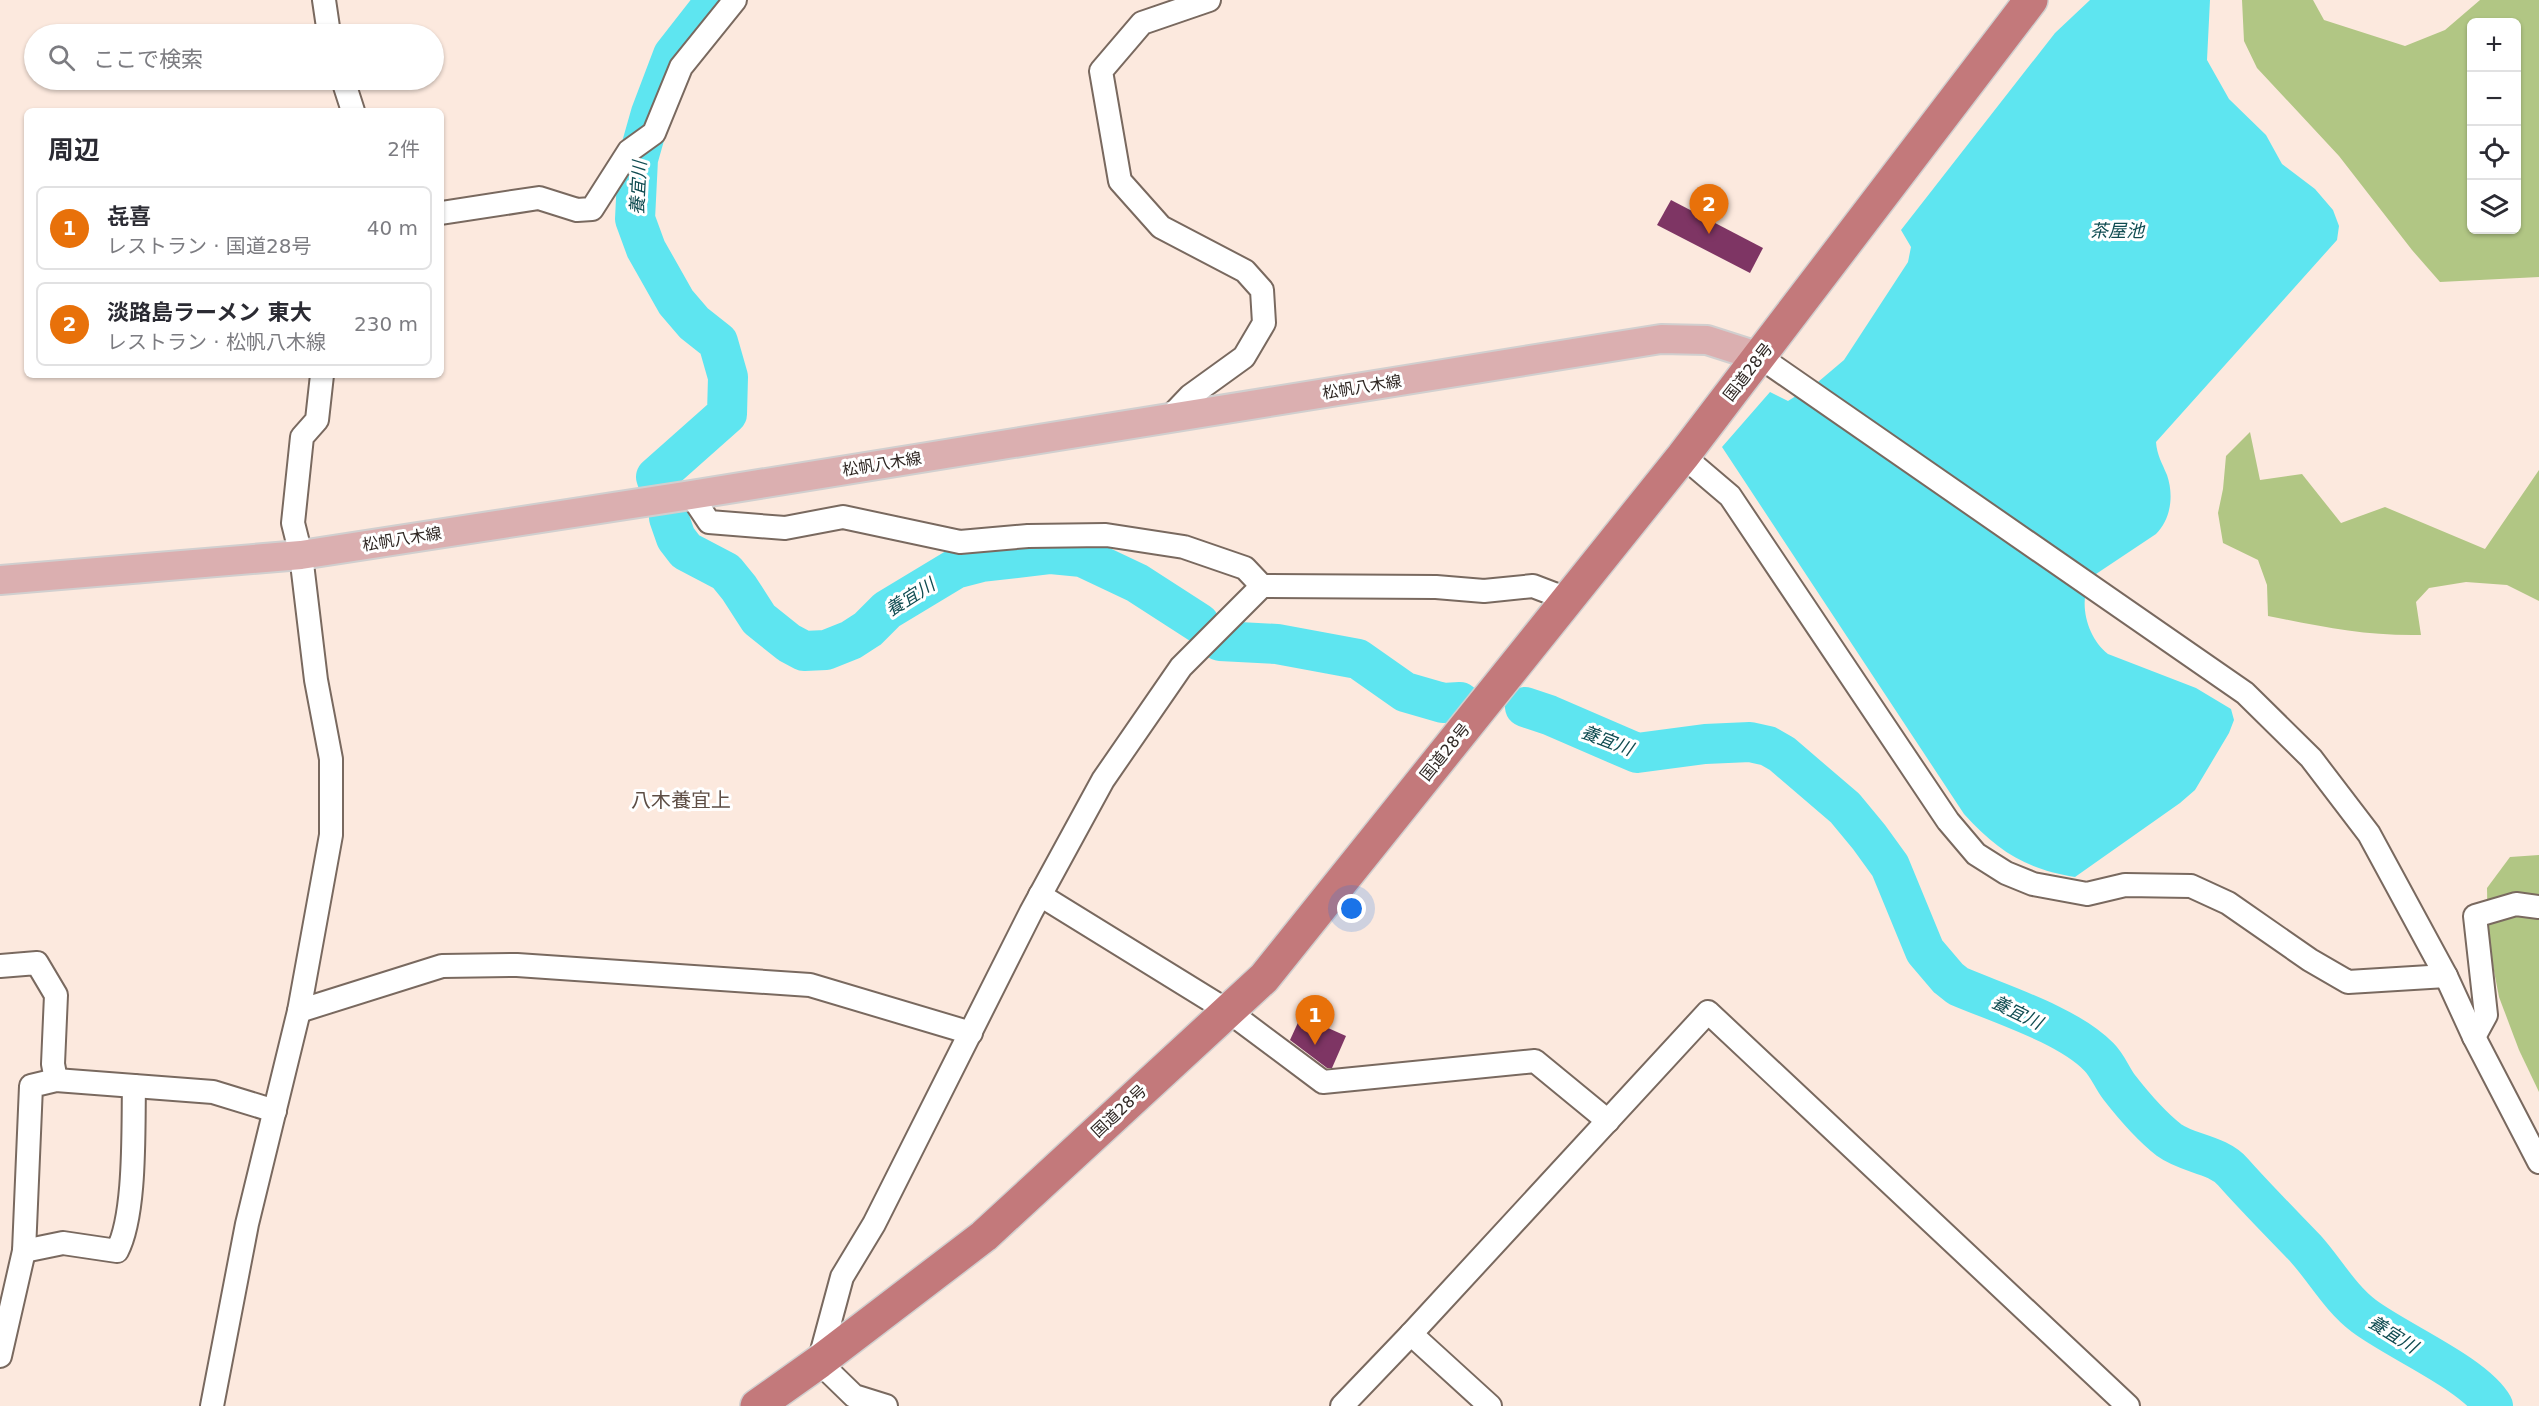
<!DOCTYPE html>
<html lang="ja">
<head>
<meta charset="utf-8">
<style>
  :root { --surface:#fff; --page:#f2f2f3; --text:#2b2b33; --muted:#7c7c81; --line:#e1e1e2; --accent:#ea580c }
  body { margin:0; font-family:"DejaVu Sans","Noto Sans JP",sans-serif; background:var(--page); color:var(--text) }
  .controls { position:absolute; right:18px; top:18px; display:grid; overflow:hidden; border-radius:9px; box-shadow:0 2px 4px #0004 }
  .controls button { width:54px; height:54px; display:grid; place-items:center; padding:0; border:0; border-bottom:2px solid var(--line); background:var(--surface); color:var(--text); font:30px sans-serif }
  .you { position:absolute; left:1352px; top:909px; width:21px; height:21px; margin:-15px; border:4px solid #fff; border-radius:50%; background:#1a73e8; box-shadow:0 0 0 9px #1a73e833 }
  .badge { display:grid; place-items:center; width:39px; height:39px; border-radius:50%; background:var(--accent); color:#fff; font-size:20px; font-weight:700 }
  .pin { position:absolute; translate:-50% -50px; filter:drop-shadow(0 2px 3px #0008) }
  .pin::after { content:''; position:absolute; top:32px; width:21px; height:18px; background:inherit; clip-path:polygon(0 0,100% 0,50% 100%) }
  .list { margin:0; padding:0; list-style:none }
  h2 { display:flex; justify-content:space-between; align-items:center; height:78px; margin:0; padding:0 24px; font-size:26px }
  h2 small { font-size:20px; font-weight:400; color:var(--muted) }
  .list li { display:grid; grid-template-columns:39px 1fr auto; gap:18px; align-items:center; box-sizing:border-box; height:84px; margin:0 12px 12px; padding:0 12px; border:2px solid var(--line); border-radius:9px }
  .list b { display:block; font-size:22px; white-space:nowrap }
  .list p { margin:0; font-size:20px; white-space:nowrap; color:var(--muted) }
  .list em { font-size:20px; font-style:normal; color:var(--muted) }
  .icon { flex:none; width:33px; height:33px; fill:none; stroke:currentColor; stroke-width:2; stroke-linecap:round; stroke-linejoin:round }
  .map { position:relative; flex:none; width:2539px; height:1406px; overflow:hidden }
  .search { position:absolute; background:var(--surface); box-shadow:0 2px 4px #0004; left:24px; top:24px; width:420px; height:66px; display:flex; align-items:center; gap:15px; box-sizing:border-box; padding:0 21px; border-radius:33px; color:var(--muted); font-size:22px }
  .panel { position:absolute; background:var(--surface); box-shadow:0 2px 4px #0004; left:24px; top:108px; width:420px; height:270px; border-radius:9px }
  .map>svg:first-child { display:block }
  .green { fill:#b1c684; fill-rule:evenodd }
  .water { fill:#5ee5f0 }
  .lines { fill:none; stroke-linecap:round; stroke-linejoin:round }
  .river { stroke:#5ee5f0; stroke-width:40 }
  .building { fill:#7e3564 }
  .minor-casing { stroke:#79695f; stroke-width:26 }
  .major-casing { stroke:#d1cfcf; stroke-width:32 }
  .highway-casing { stroke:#d1cfcf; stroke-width:36 }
  .minor { stroke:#fff; stroke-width:22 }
  .major { stroke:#dbafb0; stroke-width:28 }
  .highway { stroke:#c3797b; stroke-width:33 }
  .labels { text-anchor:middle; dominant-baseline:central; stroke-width:6; stroke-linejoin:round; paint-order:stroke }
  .street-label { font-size:16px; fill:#2f2723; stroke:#fff }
  .water-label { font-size:18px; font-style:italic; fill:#104c51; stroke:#fff }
  .quarter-label { font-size:20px; fill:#5d4d44; stroke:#fff }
</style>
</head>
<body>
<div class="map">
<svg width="2539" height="1406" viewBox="0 0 2539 1406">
  <rect width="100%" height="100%" fill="#fce9de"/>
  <g class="green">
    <path d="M2242,0H2313L2324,20L2405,46L2445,30L2480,0H2539V277L2440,282L2412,250L2339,156L2257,68L2244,41ZM2516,22V230H2472V22Z"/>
    <path d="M2250,432L2260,480L2302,474L2341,523L2385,507L2485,549L2539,470V601L2507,585L2466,582L2429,588L2416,602L2421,635C2364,636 2323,627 2268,616L2267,585L2258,560L2223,543L2218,513L2223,489L2226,456Z"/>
    <path d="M2539,855V1092L2519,1050L2499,997L2488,940L2487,888L2510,857Z"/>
  </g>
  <path class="water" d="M2090,0H2210L2207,60L2229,99L2266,135L2282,164L2315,189L2333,210L2339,226L2337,240L2156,442C2157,455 2162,463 2167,475C2174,495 2171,519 2156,534L2090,578C2078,604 2087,637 2108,654L2196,688L2231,709L2234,720L2229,733L2195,790L2180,803L2075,877C2025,869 1998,851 1964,814L1722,447L1770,392L1788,401L1818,382L1844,360L1908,262L1911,247L1901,230L2055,33Z"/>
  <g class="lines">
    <g class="river">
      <path d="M657,480L656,477L727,414L728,377L718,342L694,323L676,302L646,249L635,219L638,159L651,113L673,55L716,0"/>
      <path d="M669,518L676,538L686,551L726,572L739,588L759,619L789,643L804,651L826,650L851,640L868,629L887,610L955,569L982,562L1051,554L1082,557L1137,583L1199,623"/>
      <path d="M1220,641L1277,644L1358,659L1405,692L1443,703L1460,702"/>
      <path d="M1525,707L1549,715L1637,753L1705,744L1750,742L1768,746L1782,754L1845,808L1869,837L1890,866L1925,951L1948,978L1958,986C2000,1004 2068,1025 2099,1057C2108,1066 2112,1078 2119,1087C2133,1105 2151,1126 2169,1140C2188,1154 2217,1154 2233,1172C2256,1198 2281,1223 2305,1248C2325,1270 2340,1298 2364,1316C2397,1341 2475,1374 2493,1406"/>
    </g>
  </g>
  <g class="building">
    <path d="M1671,200L1763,248L1750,273L1657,225Z"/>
    <path d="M1301,1016L1346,1036L1332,1068H1327L1290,1040Z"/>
  </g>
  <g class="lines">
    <g class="minor-casing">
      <g id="minor">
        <path d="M324,0L329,34"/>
        <path d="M343,80L353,111"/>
        <path d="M441,213L539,198L577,210L592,209L629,151L654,133L681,67L735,0"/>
        <path d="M1760,357L2245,693L2311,758L2369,834L2446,976L2474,1037L2539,1162"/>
        <path d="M1170,417L1190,396L1244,357L1264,323L1262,290L1245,271L1161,227L1120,181L1101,71L1142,23L1209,0"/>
        <path d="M1683,456L1730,496L1948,821L1976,854L2006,873L2033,884L2087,894L2125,885L2191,886L2228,903L2310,960L2348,982L2446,976"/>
        <path d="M691,495L709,522L785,528L843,517L960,542L1028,536L1106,535L1184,547L1245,568L1262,586"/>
        <path d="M1040,895L1228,1011L1323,1082L1535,1061L1608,1121"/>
        <path d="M0,966L37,963L56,995L53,1064L56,1080"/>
        <path d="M299,1011L442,966L517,965L810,985L971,1033"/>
        <path d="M2474,1037L2486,1015L2475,916L2516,904L2539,907"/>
        <path d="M24,1251L63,1243L117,1251C136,1215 133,1129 134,1086"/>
        <path d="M1411,1334L1490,1406"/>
        <path d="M0,1356L24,1251L31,1086L56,1080L213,1092L275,1111"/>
        <path d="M212,1406L247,1224L299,1011L331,835V759L316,680L301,555L293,523L302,437L317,420L322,375"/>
        <path d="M886,1406L854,1396L819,1362L842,1277L874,1224L1031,912L1103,780L1181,667L1262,586L1436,587L1484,591L1533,586L1567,599"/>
        <path d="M1342,1406L1411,1334L1708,1012L2128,1406"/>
      </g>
    </g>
    <g class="major-casing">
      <path id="major" d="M0,580L301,555L691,495L1661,339L1707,340L1760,357"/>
    </g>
    <g class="highway-casing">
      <path id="highway" d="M757,1406L819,1362L984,1236L1264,978L1683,456L2031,0"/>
    </g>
    <use href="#minor" class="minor"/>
    <use href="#major" class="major"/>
    <use href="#highway" class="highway"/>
  </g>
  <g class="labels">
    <g class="street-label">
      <text transform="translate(1748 372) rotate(-52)">国道28号</text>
      <text transform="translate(1362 387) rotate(-9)">松帆八木線</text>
      <text transform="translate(882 464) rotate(-9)">松帆八木線</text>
      <text transform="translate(402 539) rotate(-9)">松帆八木線</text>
      <text transform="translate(1445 752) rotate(-51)">国道28号</text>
      <text transform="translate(1119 1111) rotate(-43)">国道28号</text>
    </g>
    <g class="water-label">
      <text transform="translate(638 188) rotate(-87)">養宜川</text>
      <text x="2117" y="230">茶屋池</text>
      <text transform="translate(910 597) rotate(-32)">養宜川</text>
      <text transform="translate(1607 740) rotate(21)">養宜川</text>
      <text transform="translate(2017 1012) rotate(26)">養宜川</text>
      <text transform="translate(2393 1334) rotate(32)">養宜川</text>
    </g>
    <g class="quarter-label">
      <text x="681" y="800">八木養宜上</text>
    </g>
  </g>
</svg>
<div class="controls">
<button>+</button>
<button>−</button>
<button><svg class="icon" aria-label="locate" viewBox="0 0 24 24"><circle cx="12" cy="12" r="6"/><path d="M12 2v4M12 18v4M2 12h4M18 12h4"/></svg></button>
<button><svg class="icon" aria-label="layers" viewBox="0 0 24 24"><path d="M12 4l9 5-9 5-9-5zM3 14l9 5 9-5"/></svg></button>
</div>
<div class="you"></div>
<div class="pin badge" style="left:1315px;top:1045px;background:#e8710a">1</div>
<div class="pin badge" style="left:1709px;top:234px;background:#e8710a">2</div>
<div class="search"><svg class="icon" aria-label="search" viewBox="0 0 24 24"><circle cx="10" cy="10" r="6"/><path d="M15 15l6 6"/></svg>ここで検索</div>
<section class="panel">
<h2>周辺<small>2件</small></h2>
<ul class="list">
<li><span class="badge" style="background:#e8710a">1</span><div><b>㐂喜</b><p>レストラン · 国道28号</p></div><em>40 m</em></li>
<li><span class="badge" style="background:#e8710a">2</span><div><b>淡路島ラーメン 東大</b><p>レストラン · 松帆八木線</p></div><em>230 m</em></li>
</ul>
</section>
</div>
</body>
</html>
